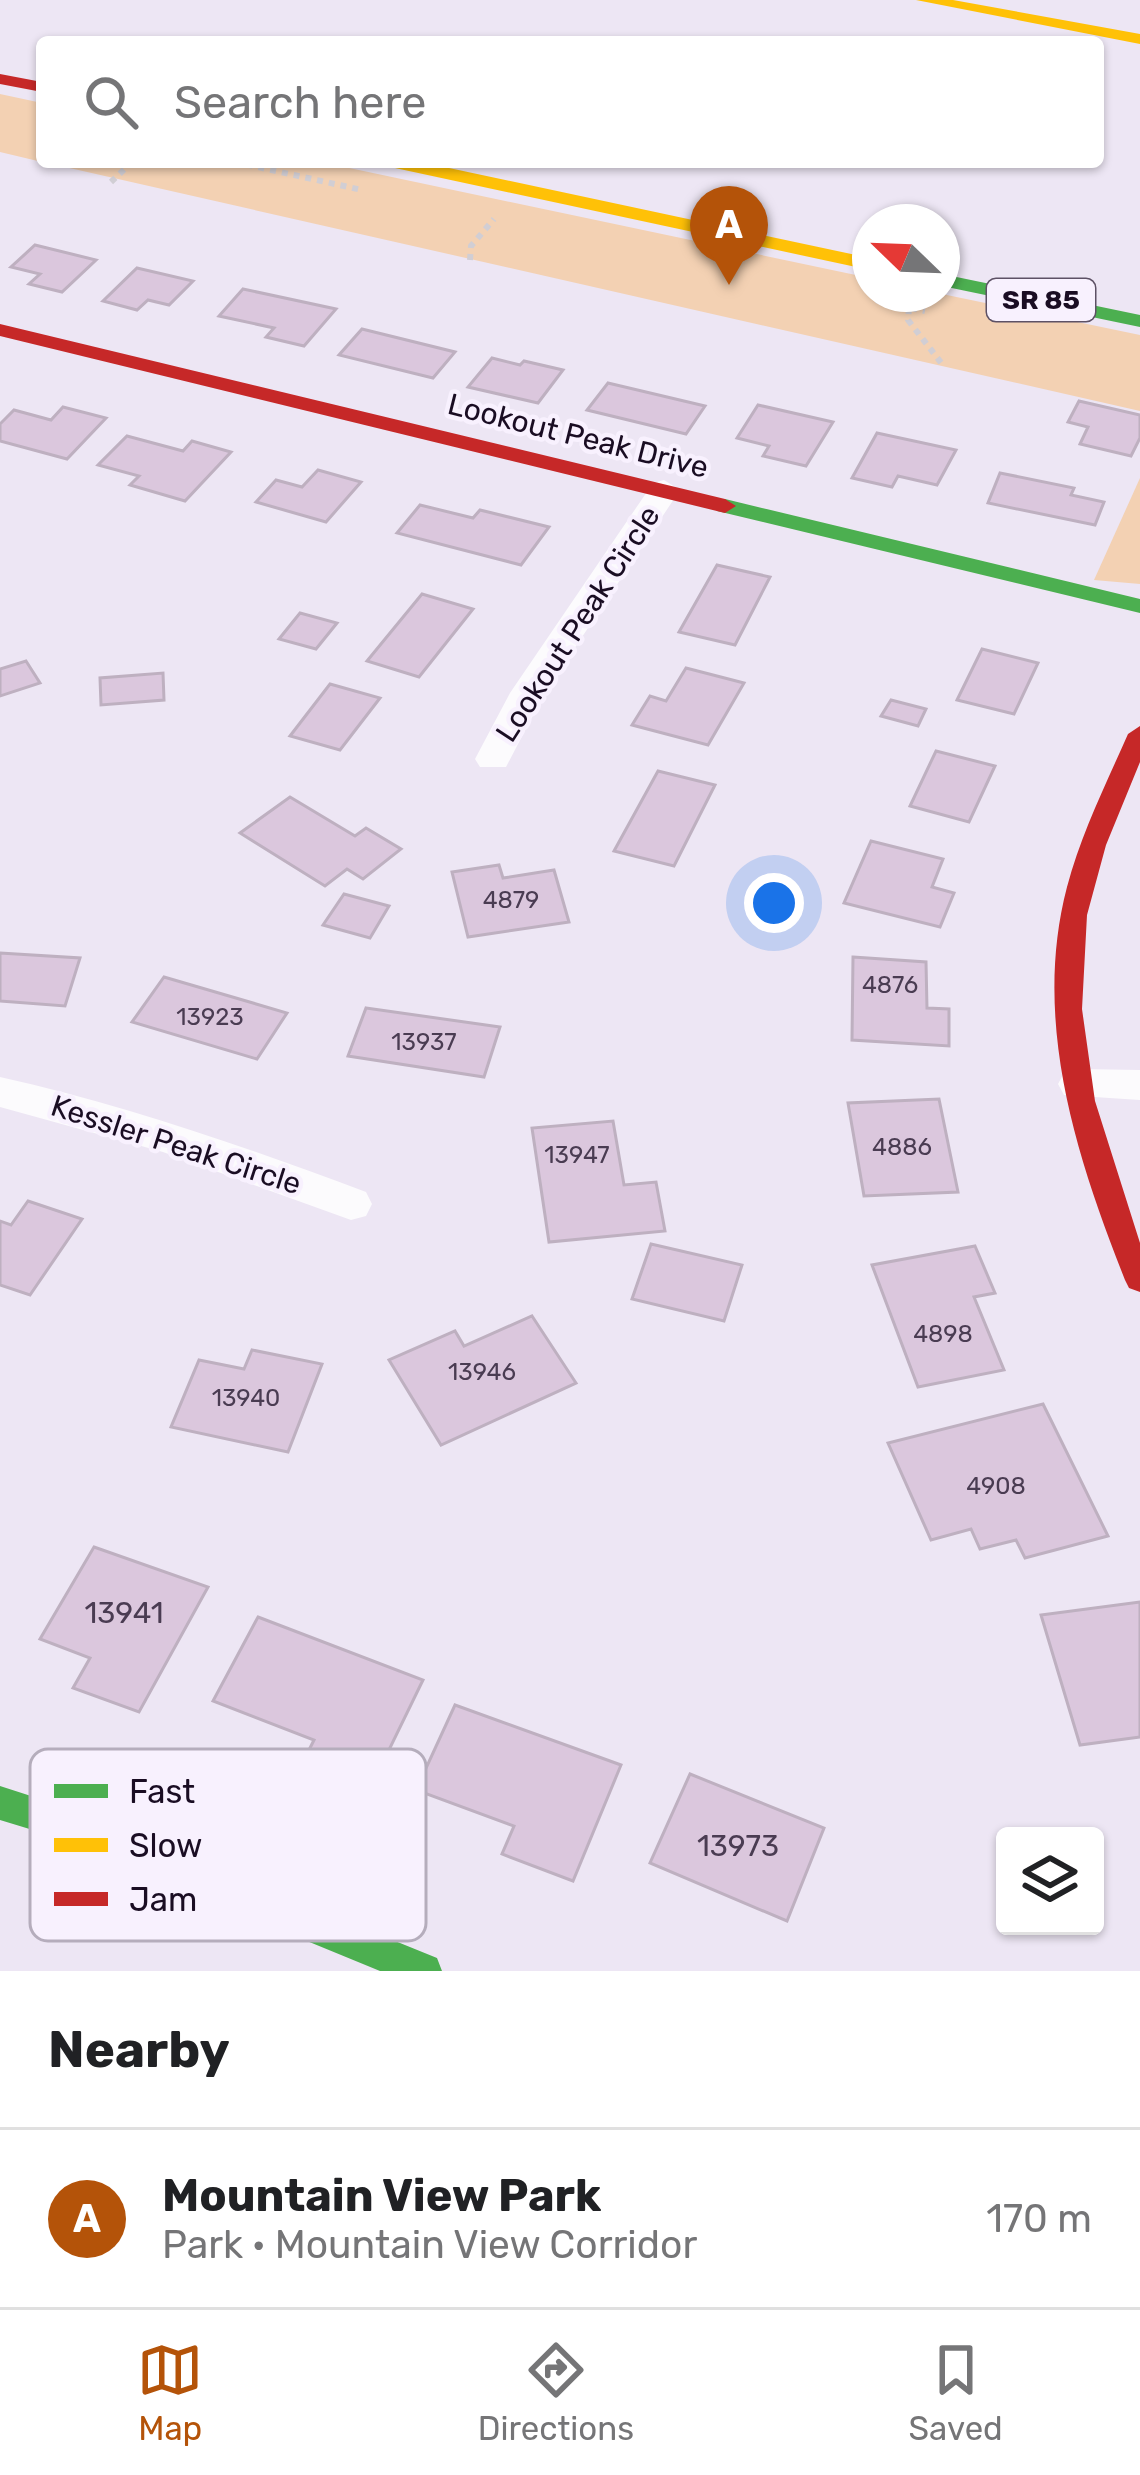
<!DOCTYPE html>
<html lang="en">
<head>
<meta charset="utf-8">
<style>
  :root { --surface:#fff; --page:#f2f2f2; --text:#202124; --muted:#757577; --line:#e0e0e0; --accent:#b45309 }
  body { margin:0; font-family:Rubik,sans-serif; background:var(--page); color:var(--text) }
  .controls { position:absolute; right:36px; bottom:36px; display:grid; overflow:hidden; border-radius:12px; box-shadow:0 3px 9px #0004 }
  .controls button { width:108px; height:108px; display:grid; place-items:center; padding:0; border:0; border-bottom:3px solid var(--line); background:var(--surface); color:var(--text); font:60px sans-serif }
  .compass { position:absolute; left:852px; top:204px; width:108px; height:108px; border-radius:50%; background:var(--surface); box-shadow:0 3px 9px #0004; rotate:293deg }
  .you { position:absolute; left:774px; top:903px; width:42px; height:42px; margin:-30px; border:9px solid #fff; border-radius:50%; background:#1a73e8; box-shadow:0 0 0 18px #1a73e833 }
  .badge { display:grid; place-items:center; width:78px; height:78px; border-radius:50%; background:var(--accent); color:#fff; font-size:39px; font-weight:700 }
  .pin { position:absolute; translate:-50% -99px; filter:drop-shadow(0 3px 6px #0008) }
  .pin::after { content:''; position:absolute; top:63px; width:42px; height:36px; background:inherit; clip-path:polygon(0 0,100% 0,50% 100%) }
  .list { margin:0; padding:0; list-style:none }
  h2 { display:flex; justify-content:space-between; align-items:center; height:156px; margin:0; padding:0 48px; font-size:51px }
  h2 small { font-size:39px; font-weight:400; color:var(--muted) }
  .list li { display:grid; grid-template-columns:78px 1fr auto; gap:36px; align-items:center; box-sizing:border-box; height:180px; padding:0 48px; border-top:3px solid var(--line) }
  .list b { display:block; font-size:45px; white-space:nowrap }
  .list p { margin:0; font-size:39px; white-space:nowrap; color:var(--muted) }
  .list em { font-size:39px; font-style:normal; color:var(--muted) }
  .icon { flex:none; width:66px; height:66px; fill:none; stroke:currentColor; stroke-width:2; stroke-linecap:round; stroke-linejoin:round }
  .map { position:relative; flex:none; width:1140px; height:1971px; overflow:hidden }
  .search { position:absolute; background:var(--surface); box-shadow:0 3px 9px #0004; left:36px; right:36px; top:36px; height:132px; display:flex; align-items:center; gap:30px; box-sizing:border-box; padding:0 42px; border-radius:12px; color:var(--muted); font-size:45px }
  .sheet { height:336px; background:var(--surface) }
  nav { display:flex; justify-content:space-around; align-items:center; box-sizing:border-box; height:168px; border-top:3px solid var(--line); background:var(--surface); font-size:33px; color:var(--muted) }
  nav a { display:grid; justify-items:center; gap:6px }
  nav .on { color:var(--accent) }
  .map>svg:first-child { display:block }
  .green { fill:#f3d1b3 }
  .building { fill:#dbc7dd; stroke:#beb0c0; stroke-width:3 }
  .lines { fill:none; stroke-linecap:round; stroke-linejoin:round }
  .path { stroke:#d1ced4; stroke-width:6; stroke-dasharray:6 6; stroke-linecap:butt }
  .street { fill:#fcfbfd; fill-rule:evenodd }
  .fast { fill:#4caf50; fill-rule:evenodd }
  .slow { fill:#ffc107; fill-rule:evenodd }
  .jam { fill:#c62828; fill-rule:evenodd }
  .labels { text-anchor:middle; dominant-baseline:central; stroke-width:9; stroke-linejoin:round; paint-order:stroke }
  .number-label { font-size:24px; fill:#4a3c52 }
  .shield { fill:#f8f1fe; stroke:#5d5165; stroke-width:3 }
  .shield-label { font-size:27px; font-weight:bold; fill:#1a0d23 }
  .street-label { font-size:30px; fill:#1a0d23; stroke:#f8f1fe }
  .near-number-label { font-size:30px; fill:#4a3c52 }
  .key { fill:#f8f1fe; stroke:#b5adbc; stroke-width:3 }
  .key-label { font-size:33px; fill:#1a0d23 }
</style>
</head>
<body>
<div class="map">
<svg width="1140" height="1971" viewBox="0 0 1140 1971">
  <rect width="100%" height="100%" fill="#ede6f4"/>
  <g class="green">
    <path d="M0,94L42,103V162L0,152Z"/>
    <path d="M43,162H321L870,278V294H942L1140,335V411Z"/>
    <path d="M1140,478V584L1094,580Z"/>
  </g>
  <g class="building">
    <path d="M35,245L96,260L62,292L29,284L40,274L11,267Z"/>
    <path d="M137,268L193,281L169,305L148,300L137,310L103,301Z"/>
    <path d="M243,289L336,309L304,346L266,337L274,328L219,316Z"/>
    <path d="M362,329L455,352L433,378L339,355Z"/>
    <path d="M492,358L520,365L524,361L563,370L538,403L468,387Z"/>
    <path d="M608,383L705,406L686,434L587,410Z"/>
    <path d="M1079,401L1140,415V438L1131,456L1080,444L1088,427L1068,422Z"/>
    <path d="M758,405L833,422L806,466L763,456L769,446L737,438Z"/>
    <path d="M63,407L106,418L67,459L0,441V424L14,410L51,420Z"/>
    <path d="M877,433L956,450L937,485L898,476L892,487L852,478Z"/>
    <path d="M127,436L183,451L192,441L231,452L185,501L130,485L139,476L98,465Z"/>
    <path d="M318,470L361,482L326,522L256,502L276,480L302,487Z"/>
    <path d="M1000,473L1074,488L1071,495L1104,502L1095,525L988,503Z"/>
    <path d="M420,505L473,518L480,510L549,527L521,565L397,533Z"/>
    <path d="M717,565L770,577L735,645L679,632Z"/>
    <path d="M422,594L473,609L419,677L367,661Z"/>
    <path d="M300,613L337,623L316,649L279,639Z"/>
    <path d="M982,649L1038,663L1014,714L957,700Z"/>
    <path d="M26,661L40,683L0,696V669Z"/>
    <path d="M686,668L744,683L708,745L632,725L650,696L666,701Z"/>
    <path d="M163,673L164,700L101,705L100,678Z"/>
    <path d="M330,684L380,698L340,750L290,736Z"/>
    <path d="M891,700L926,709L918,726L881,716Z"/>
    <path d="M936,751L995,766L969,822L910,806Z"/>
    <path d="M658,771L715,785L674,866L614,851Z"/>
    <path d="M290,797L355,836L366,828L401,849L363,879L347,869L325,886L240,833Z"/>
    <path d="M871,841L943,859L932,887L954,893L940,927L844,903Z"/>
    <path d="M499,865L503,878L554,870L569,922L468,937L452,872Z"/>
    <path d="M344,894L389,906L370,938L323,925Z"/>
    <path d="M0,953L80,958L65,1006L0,1001Z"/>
    <path d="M853,957L926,962L927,1008L949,1009V1046L852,1040Z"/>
    <path d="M164,977L287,1013L257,1059L132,1022Z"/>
    <path d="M366,1008L500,1027L484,1077L348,1056Z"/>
    <path d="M939,1099L958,1192L864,1196L848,1103Z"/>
    <path d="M613,1121L624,1185L656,1182L665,1231L549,1242L532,1128Z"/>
    <path d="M28,1201L82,1219L30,1295L0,1285V1221L11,1225Z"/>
    <path d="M651,1244L742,1265L724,1321L632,1299Z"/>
    <path d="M975,1246L995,1293L974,1297L1004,1370L918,1387L872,1265Z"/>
    <path d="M532,1316L576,1383L441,1445L389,1360L455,1331L464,1346Z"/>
    <path d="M252,1350L322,1364L288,1452L171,1427L199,1360L244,1369Z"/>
    <path d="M1043,1404L1108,1536L1025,1558L1016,1540L980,1549L971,1529L931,1540L888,1443Z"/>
    <path d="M94,1547L208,1587L139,1712L73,1688L90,1658L40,1639Z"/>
    <path d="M1140,1602V1737L1080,1745L1041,1615Z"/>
    <path d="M258,1617L423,1680L368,1793L301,1766L314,1740L213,1701Z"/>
    <path d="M455,1705L621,1765L573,1881L502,1854L514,1826L416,1790Z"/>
    <path d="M690,1774L824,1828L787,1921L650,1863Z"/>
  </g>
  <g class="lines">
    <g class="path">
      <path d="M235,162L362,190"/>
      <path d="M111,182L132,162"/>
      <path d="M470,260L471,246L494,219"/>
      <path d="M876,300L925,311"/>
      <path d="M909,308L908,320L942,364"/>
    </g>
    <g class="street">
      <path d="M664,480L680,490L544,694L506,767H480L475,759L510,693L653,483Z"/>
      <path d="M1078,1069L1140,1070V1100L1064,1095L1058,1084L1064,1073Z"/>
      <path d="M0,1077C125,1105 246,1147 366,1192L372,1204L366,1216L351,1220L163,1152L0,1107Z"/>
    </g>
    <g class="fast">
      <path d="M942,274L1140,315V327L942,286Z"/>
      <path d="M725,499L1140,599V613L717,511L714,506Z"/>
      <path d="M0,1786L62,1806L437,1958L442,1971H380L46,1834L0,1820Z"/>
    </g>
    <g class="slow">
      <path d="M916,0H953L1140,34V44Z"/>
      <path d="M386,162H421L870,258V270L395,168Z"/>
    </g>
    <g class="jam">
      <path d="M0,74L42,82V92L0,84Z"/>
      <path d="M0,324L725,499L736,506L725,513L0,336Z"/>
      <path d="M1140,726V762L1106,845L1087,915L1082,1009L1095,1101L1140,1243V1292L1129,1288L1125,1280C1076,1156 1032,1021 1067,887C1081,834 1106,784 1128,734Z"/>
    </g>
  </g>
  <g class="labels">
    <g class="number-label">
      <text x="511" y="900">4879</text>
      <text x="890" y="985">4876</text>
      <text x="210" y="1017">13923</text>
      <text x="424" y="1042">13937</text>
      <text x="902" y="1147">4886</text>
      <text x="577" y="1155">13947</text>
      <text x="943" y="1334">4898</text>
      <text x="482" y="1372">13946</text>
      <text x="246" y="1398">13940</text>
      <text x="996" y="1486">4908</text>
    </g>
    <rect class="shield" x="987" y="279" width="108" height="42" rx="9"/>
    <g class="shield-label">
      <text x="1041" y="300">SR 85</text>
    </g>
    <g class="street-label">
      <text transform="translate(578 436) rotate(14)">Lookout Peak Drive</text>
      <text transform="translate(578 624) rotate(-57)">Lookout Peak Circle</text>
      <text transform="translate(176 1145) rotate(18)">Kessler Peak Circle</text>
    </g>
    <g class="near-number-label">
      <text x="124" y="1613">13941</text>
      <text x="738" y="1846">13973</text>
    </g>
  </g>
  <rect x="30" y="1749" width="396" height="192" rx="18" class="key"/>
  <rect x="54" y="1784" width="54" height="14" fill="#4caf50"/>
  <rect x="54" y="1838" width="54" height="14" fill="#ffc107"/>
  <rect x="54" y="1892" width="54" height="14" fill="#c62828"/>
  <g class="key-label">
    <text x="129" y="1803">Fast</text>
    <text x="129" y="1857">Slow</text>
    <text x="129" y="1911">Jam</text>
  </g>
</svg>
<div class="controls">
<button><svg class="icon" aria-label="layers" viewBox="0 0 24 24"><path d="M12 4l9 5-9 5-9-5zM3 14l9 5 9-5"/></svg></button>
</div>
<svg class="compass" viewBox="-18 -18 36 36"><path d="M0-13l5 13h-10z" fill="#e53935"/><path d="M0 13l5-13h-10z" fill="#757577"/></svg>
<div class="you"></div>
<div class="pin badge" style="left:729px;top:285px">A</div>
<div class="search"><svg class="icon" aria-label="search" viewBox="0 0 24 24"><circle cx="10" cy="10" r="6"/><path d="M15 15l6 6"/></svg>Search here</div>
</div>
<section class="sheet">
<h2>Nearby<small></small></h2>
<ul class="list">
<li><span class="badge">A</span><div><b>Mountain View Park</b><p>Park · Mountain View Corridor</p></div><em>170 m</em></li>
</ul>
</section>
<nav>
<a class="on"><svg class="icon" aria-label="map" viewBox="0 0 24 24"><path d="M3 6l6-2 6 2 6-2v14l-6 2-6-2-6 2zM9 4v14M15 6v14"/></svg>Map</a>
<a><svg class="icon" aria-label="directions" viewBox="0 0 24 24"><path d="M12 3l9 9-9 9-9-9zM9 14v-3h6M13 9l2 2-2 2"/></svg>Directions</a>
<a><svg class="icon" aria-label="saved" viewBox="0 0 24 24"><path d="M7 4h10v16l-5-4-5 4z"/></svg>Saved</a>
</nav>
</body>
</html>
